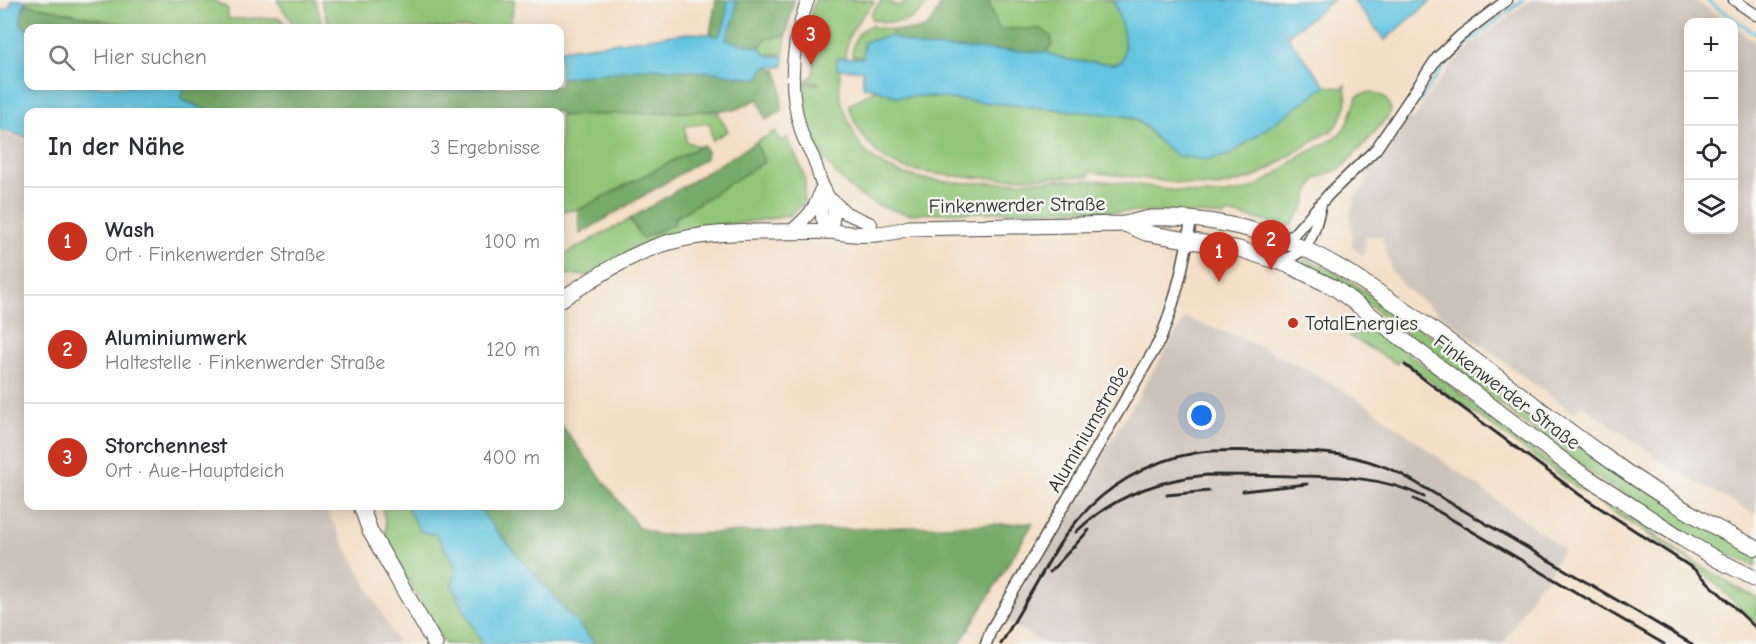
<!DOCTYPE html>
<html lang="de">
<head>
<meta charset="utf-8">
<style>
  :root { --surface:#fff; --page:#f2f2f3; --text:#2b2b33; --muted:#7c7c81; --line:#e1e1e2; --accent:#c8321e }
  body { margin:0; font-family:"Comic Neue",sans-serif; background:var(--page); color:var(--text) }
  .controls { position:absolute; right:18px; top:18px; display:grid; overflow:hidden; border-radius:12px; box-shadow:0 3px 15px #0003 }
  .controls button { width:54px; height:54px; display:grid; place-items:center; padding:0; border:0; border-bottom:2px solid var(--line); background:var(--surface); color:var(--text); font:30px sans-serif }
  .you { position:absolute; left:1202px; top:416px; width:21px; height:21px; margin:-15px; border:4px solid #fff; border-radius:50%; background:#1a73e8; box-shadow:0 0 0 9px #1a73e833 }
  .badge { display:grid; place-items:center; width:39px; height:39px; border-radius:50%; background:var(--accent); color:#fff; font-size:20px; font-weight:700 }
  .pin { position:absolute; translate:-50% -50px; filter:drop-shadow(0 2px 3px #0008) }
  .pin::after { content:''; position:absolute; top:32px; width:21px; height:18px; background:inherit; clip-path:polygon(0 0,100% 0,50% 100%) }
  .list { margin:0; padding:0; list-style:none }
  h2 { display:flex; justify-content:space-between; align-items:center; height:78px; margin:0; padding:0 24px; font-size:26px }
  h2 small { font-size:20px; font-weight:400; color:var(--muted) }
  .list li { display:grid; grid-template-columns:39px 1fr auto; gap:18px; align-items:center; box-sizing:border-box; height:108px; padding:0 24px; border-top:2px solid var(--line) }
  .list b { display:block; font-size:22px; white-space:nowrap }
  .list p { margin:0; font-size:20px; white-space:nowrap; color:var(--muted) }
  .list em { font-size:20px; font-style:normal; color:var(--muted) }
  .icon { flex:none; width:33px; height:33px; fill:none; stroke:currentColor; stroke-width:2; stroke-linecap:round; stroke-linejoin:round }
  .map { position:relative; flex:none; width:1756px; height:644px; overflow:hidden }
  .search { position:absolute; background:var(--surface); box-shadow:0 3px 15px #0003; left:24px; top:24px; width:540px; height:66px; display:flex; align-items:center; gap:15px; box-sizing:border-box; padding:0 21px; border-radius:12px; color:var(--muted); font-size:22px }
  .panel { position:absolute; background:var(--surface); box-shadow:0 3px 15px #0003; left:24px; top:108px; width:540px; height:402px; border-radius:12px }
  .map>svg:first-child { display:block }
  .industrial { fill:#cdc2b9 }
  .green { fill:#91c678; stroke:#5e7852; stroke-width:1.5 }
  .forest { fill:#74ab68; stroke:#506b4a; stroke-width:1.5 }
  .water { fill:#63c5e1; stroke:#477886; stroke-width:1.5 }
  .lines { fill:none; stroke-linecap:round; stroke-linejoin:round }
  .stream { stroke:#63c5e1; stroke-width:3 }
  .minor-casing { stroke:#494642; stroke-width:13 }
  .tertiary-casing { stroke:#494642; stroke-width:14 }
  .secondary-casing { stroke:#494642; stroke-width:17 }
  .minor { stroke:#fff; stroke-width:10 }
  .tertiary { stroke:#fff; stroke-width:12 }
  .secondary { stroke:#fff; stroke-width:15 }
  .rail { stroke:#2b2b2b; stroke-width:3 }
  .poi-dot { fill:#c8321e; stroke:#f6f6f2; stroke-width:2 }
  .labels { text-anchor:middle; dominant-baseline:central; stroke-width:5; stroke-linejoin:round; paint-order:stroke }
  .street-label { font-size:20px; fill:#2b2b2b; stroke:#f6f6f2 }
  .poi-label { font-size:20px; fill:#2b2b2b; stroke:#f6f6f2; text-anchor:start }
</style>
</head>
<body>
<div class="map">
<svg width="1756" height="644" viewBox="0 0 1756 644">
  <rect width="100%" height="100%" fill="#f6f6f2"/>
  <filter id="ink" filterUnits="userSpaceOnUse"><feTurbulence type="fractalNoise" baseFrequency=".0167" numOctaves="2"/><feDisplacementMap in="SourceGraphic" scale="12" xChannelSelector="R" yChannelSelector="G"/><feConvolveMatrix kernelMatrix="1 2 1 2 8 2 1 2 1" color-interpolation-filters="sRGB"/></filter>
  <filter id="wash" filterUnits="userSpaceOnUse"><feTurbulence type="fractalNoise" baseFrequency=".008" numOctaves="4" result="noise"/><feDisplacementMap in="SourceGraphic" scale="24" xChannelSelector="R" yChannelSelector="G"/><feGaussianBlur stdDeviation="1.35" result="paint"/><feColorMatrix in="noise" values="0 0 0 0 0 0 0 0 0 0 0 0 0 0 0 0 0 1.4 0 .05"/><feComposite in="paint" operator="in"/></filter>
  <g filter="url(#wash)">
    <rect width="100%" height="100%" fill="#f4dec5"/>
    <g class="industrial">
      <path d="M1531,0H1694L1727,22H1688V230H1734V27L1756,43V515L1675,470L1581,404L1574,414L1405,288L1392,272L1384,245L1383,236H1365V252L1362,255L1352,247L1351,210L1358,192L1365,186L1370,176L1367,170L1390,142L1404,119L1410,118L1414,120L1423,106L1422,104L1453,63L1472,45Z"/>
      <path d="M0,133L28,142V506H324L398,644H0Z"/>
      <path d="M1185,318L1235,336L1276,354L1330,382L1374,410L1563,549L1544,583L1540,582L1503,644H1045L1004,620Z"/>
    </g>
    <g class="green">
      <path d="M27,0H213L228,9V19L280,18L287,28H140L26,4Z"/>
      <path d="M277,0H315L323,28H296Z"/>
      <path d="M321,0H515L509,28H330Z"/>
      <path d="M815,0H871L874,2C857,22 847,31 845,58H837V69H840C840,78 839,88 840,96C841,101 843,105 844,109C852,130 858,149 878,162C930,196 1024,178 1084,180C1102,181 1121,182 1139,185C1171,189 1205,199 1238,192C1267,186 1281,168 1305,154C1319,146 1332,143 1343,130C1351,120 1353,108 1357,97C1371,88 1388,93 1391,111L1388,116L1368,140L1341,168L1316,179L1308,194L1305,205L1291,225L1287,226L1227,213L1226,216L1170,212H1090L1089,209L909,214C896,211 882,208 869,201C829,178 803,132 800,86L801,84H819L818,82H805L806,80L813,75L814,57L810,56L807,49L804,46L805,35Z"/>
      <path d="M882,0H886L896,6L904,4L907,0H929C916,24 897,26 872,19L871,14Z"/>
      <path d="M988,0H1113C1120,20 1129,40 1122,61L1115,64L1068,60L1045,52L1051,46L1041,29L999,30Z"/>
      <path d="M873,25L874,27L895,30L890,36L864,42V57L852,56C853,41 857,29 873,25Z"/>
      <path d="M786,35L784,54H765L759,48L765,39Z"/>
      <path d="M1345,85L1347,103L1343,114L1338,123L1331,131L1317,138L1266,171L1253,178L1217,187L1194,185L1093,172L1089,173V176C1038,177 987,181 937,174C923,172 909,171 896,165C873,154 855,130 849,105L876,89L897,97L922,96L1125,116C1141,121 1148,129 1159,142L1229,155L1326,86L1342,88Z"/>
      <path d="M717,111L728,131L712,140L710,123L685,126L686,141L699,147L578,210L560,211V116Z"/>
      <path d="M776,131L780,141L787,138L799,163L804,175L805,185L804,203L790,215L776,218L695,229L666,237L589,276L560,274V257L630,219L642,238L674,224L675,218L764,162L756,142Z"/>
      <path d="M1306,258L1342,276L1756,555V566L1713,549L1606,484L1406,334L1358,296L1345,287L1307,267L1304,263L1303,260Z"/>
      <path d="M1376,329L1553,465L1687,557L1744,592L1756,597V623L1700,569L1690,562L1618,515L1569,482L1400,359L1397,364C1381,355 1364,344 1349,336Z"/>
      <path d="M382,506H406L421,532L436,534L456,568L452,586L482,644H445L385,540L386,527Z"/>
    </g>
    <g class="forest">
      <path d="M716,0H727C727,14 726,25 718,37L710,34Z"/>
      <path d="M736,0H794L786,35L765,39L759,48L726,40L735,17Z"/>
      <path d="M943,0H988L999,29H1041L1051,36L1052,46L1045,52L921,47L890,36L895,30C929,31 928,30 943,0Z"/>
      <path d="M26,4L140,28H25L20,22L22,10Z"/>
      <path d="M771,66L772,69H776L781,84L782,111L766,120L758,99L735,110L560,116V112H205L201,108L180,99L185,86H361L424,93L496,86H560V78L651,68L712,72L758,79L764,68Z"/>
      <path d="M756,142L764,162L675,218L674,224L642,238L630,219Z"/>
      <path d="M703,145L707,152L706,158L580,234L578,210Z"/>
      <path d="M560,423L638,527L659,535L1033,523L960,644H595L489,522L478,506H560Z"/>
    </g>
    <g class="water">
      <path d="M12,0H25L20,22L25,28L28,29V86H185L180,99L201,108L205,112H28V138L0,130V11L9,8Z"/>
      <path d="M727,0H736L735,17L726,40L761,48L765,54L770,56H784L783,67L768,66L764,68L758,79L712,72L651,68L560,78V50L688,33L710,34L718,37C726,25 727,14 727,0Z"/>
      <path d="M1113,0H1333L1287,36L1326,86L1229,155L1206,160L1178,156L1159,142L1145,126L1136,119L1125,116L922,96L897,97L876,89L863,87V70L837,69V58H863L864,42L890,36L921,47L1045,52L1068,60L1115,64L1122,61C1129,40 1120,20 1113,0Z"/>
      <path d="M1353,0H1432L1385,40Z"/>
      <path d="M361,86H496L424,93Z"/>
      <path d="M406,506H478L489,522L595,644H482L452,585L456,567L436,534L421,532Z"/>
    </g>
    <g class="lines">
      <g class="stream">
        <path d="M1706,0L1756,34"/>
        <path d="M1418,104L1443,67L1462,48L1523,0"/>
      </g>
    </g>
  </g>
  <g filter="url(#ink)">
    <g class="lines">
      <g class="minor-casing">
        <g id="minor">
          <path d="M1734,0L1756,15"/>
          <path d="M1283,240L1287,239L1294,234L1329,194L1376,149L1437,58L1460,36L1507,0"/>
          <path d="M1277,260C1310,257 1314,232 1321,204"/>
          <path d="M986,644L991,630L1160,340C1176,301 1185,261 1191,220"/>
        </g>
      </g>
      <g class="tertiary-casing">
        <g id="tertiary">
          <path d="M808,0C792,41 788,85 800,127C802,138 808,147 813,157C816,164 818,172 820,179C828,201 840,205 830,231"/>
          <path d="M820,196L822,218L830,231"/>
          <path d="M832,200L846,213L871,224"/>
          <path d="M789,233C804,220 816,210 820,191"/>
        </g>
      </g>
      <g class="secondary-casing">
        <g id="secondary">
          <path d="M1125,224L1146,233L1239,249L1288,265L1335,288L1573,468L1681,538L1718,560L1756,579"/>
          <path d="M560,300C592,280 624,257 660,245C710,228 777,233 830,231C856,236 883,236 909,228L1125,224C1134,222 1143,219 1152,218C1200,216 1253,227 1298,246C1335,262 1370,286 1403,309C1471,355 1534,406 1601,454C1649,489 1702,522 1756,548"/>
          <path d="M361,506L370,531L435,644"/>
        </g>
      </g>
      <use href="#minor" class="minor"/>
      <use href="#tertiary" class="tertiary"/>
      <use href="#secondary" class="secondary"/>
      <g class="rail">
        <path d="M1405,365L1580,495L1694,569L1756,628"/>
        <path d="M1243,491L1307,484"/>
        <path d="M1167,495L1209,491"/>
        <path d="M1414,499L1434,509L1664,644"/>
        <path d="M1076,532C1113,496 1157,480 1207,475C1235,475 1263,475 1291,476C1337,476 1382,476 1424,497"/>
        <path d="M1050,572L1089,530"/>
        <path d="M1001,644C1014,622 1027,599 1040,577C1050,560 1059,542 1072,527C1101,489 1147,461 1195,453C1219,449 1243,451 1268,451C1319,452 1353,451 1401,474L1692,644"/>
      </g>
    </g>
  </g>
  <circle class="poi-dot" cx="1293" cy="323" r="6"/>
  <g class="labels">
    <g class="street-label">
      <text transform="translate(1017 205) rotate(-1)">Finkenwerder Straße</text>
      <text transform="translate(1507 392) rotate(37)">Finkenwerder Straße</text>
      <text transform="translate(1088 429) rotate(-60)">Aluminiumstraße</text>
    </g>
    <g class="poi-label">
      <text x="1305" y="323">TotalEnergies</text>
    </g>
  </g>
</svg>
<div class="controls">
<button>+</button>
<button>−</button>
<button><svg class="icon" aria-label="locate" viewBox="0 0 24 24"><circle cx="12" cy="12" r="6"/><path d="M12 2v4M12 18v4M2 12h4M18 12h4"/></svg></button>
<button><svg class="icon" aria-label="layers" viewBox="0 0 24 24"><path d="M12 4l9 5-9 5-9-5zM3 14l9 5 9-5"/></svg></button>
</div>
<div class="you"></div>
<div class="pin badge" style="left:1219px;top:282px">1</div>
<div class="pin badge" style="left:1271px;top:270px">2</div>
<div class="pin badge" style="left:811px;top:65px">3</div>
<div class="search"><svg class="icon" aria-label="search" viewBox="0 0 24 24"><circle cx="10" cy="10" r="6"/><path d="M15 15l6 6"/></svg>Hier suchen</div>
<section class="panel">
<h2>In der Nähe<small>3 Ergebnisse</small></h2>
<ul class="list">
<li><span class="badge">1</span><div><b>Wash</b><p>Ort · Finkenwerder Straße</p></div><em>100 m</em></li>
<li><span class="badge">2</span><div><b>Aluminiumwerk</b><p>Haltestelle · Finkenwerder Straße</p></div><em>120 m</em></li>
<li><span class="badge">3</span><div><b>Storchennest</b><p>Ort · Aue-Hauptdeich</p></div><em>400 m</em></li>
</ul>
</section>
</div>
</body>
</html>
